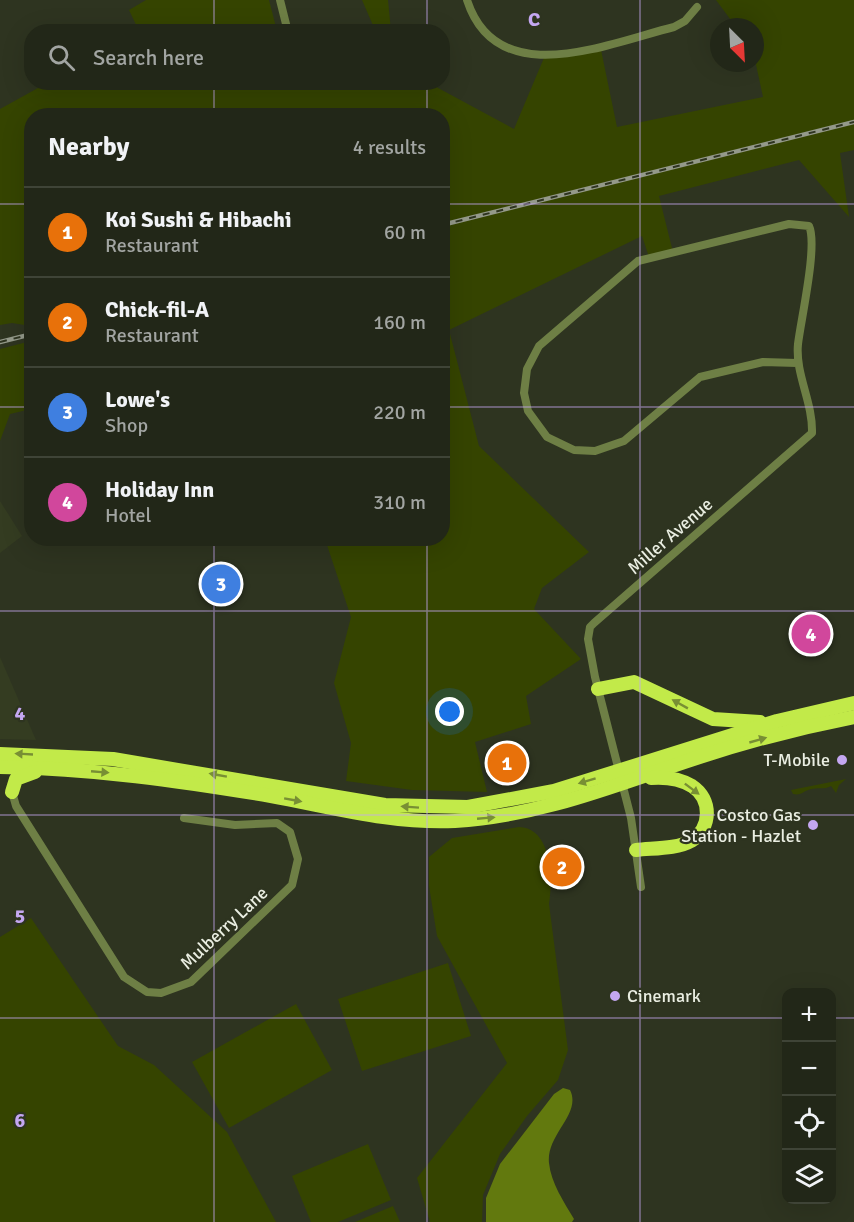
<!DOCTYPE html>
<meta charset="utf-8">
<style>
body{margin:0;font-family:Signika,sans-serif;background:#2a2f21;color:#f1f3f6}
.controls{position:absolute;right:18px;bottom:18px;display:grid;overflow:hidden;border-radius:12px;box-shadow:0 6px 24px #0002}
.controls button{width:54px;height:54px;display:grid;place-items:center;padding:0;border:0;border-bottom:2px solid #3f4437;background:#222718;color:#f1f3f6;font:30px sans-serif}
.compass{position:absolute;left:710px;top:18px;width:54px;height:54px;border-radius:50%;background:#222718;box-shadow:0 6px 24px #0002;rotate:156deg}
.you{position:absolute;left:450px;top:712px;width:21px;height:21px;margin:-15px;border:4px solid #fff;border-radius:50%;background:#1a73e8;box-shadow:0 0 0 9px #1a73e833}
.badge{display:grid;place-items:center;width:39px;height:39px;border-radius:50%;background:#8bbbb9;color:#fff;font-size:20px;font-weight:700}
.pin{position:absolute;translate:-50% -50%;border:3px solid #fff;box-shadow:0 2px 6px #0006}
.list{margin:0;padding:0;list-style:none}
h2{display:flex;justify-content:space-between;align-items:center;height:78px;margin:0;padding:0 24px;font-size:26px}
h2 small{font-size:20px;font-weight:400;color:#a2a5a2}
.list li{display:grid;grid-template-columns:39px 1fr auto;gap:18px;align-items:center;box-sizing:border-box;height:90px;padding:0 24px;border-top:2px solid #3f4437}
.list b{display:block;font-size:22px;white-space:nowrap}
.list p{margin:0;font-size:20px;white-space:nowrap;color:#a2a5a2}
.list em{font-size:20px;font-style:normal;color:#a2a5a2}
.icon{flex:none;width:33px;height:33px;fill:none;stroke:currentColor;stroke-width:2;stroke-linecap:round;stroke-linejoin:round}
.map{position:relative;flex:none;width:854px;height:1222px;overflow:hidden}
.search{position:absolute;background:#222718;box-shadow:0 6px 24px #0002;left:24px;top:24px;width:426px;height:66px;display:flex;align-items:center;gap:15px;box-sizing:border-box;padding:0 21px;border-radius:24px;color:#a2a5a2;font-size:22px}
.panel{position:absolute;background:#222718;box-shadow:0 6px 24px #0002;left:24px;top:108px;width:426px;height:438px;border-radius:24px}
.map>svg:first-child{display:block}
.built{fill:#343c21}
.green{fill:#354400}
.water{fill:#62790e}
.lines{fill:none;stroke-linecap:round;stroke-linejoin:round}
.street{stroke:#6e7f45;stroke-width:8}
.highway{stroke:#c2ea49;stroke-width:14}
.rail-casing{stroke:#94998a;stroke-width:4.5}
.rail{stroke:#2e3420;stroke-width:2;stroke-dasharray:7;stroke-linecap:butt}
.oneway{fill:#788f34}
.grid{fill:none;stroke:#c4a7f1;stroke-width:1.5;stroke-opacity:0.55}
.poi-dot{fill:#c4a7f1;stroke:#2e3420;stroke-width:2}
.labels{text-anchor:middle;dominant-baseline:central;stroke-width:4.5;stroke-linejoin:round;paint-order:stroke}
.street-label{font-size:18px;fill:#eaeee2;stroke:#2e3420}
.poi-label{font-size:18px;fill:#eaeee2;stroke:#2e3420;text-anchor:end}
.grid-label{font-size:20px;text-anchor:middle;font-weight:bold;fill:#c4a7f1;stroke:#2e3420;stroke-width:4.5;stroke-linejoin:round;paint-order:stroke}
</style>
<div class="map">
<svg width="854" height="1222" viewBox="0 0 854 1222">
<rect width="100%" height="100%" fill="#2e3420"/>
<g class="built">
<path d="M0,501L22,536L0,553Z"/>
<path d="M0,657L36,740L0,739Z"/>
</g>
<g class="green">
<path d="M146,0H269L277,31H139L129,10Z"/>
<path d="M362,0H388L391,31H373L375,30Z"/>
<path d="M716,0H854V150L840,153L849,217L799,160L659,196L673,252L649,257L642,236L449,330L479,446L589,552L542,588L534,609L581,659L526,696L531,724L475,742L487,792L412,790L346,781L351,743L334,683L351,617L325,539L442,538V116H32L31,326L12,323L0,325V109L47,83L427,82L514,129L546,53L600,45L617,127L763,97L755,60V27H736Z"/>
<path d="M31,341V409L10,414L0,441V349Z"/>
<path d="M846,779L839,785L836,793L831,786C824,790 818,787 812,789C804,790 802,796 793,794L791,790Z"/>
<path d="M519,827C552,828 553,879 549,904L568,1050L558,1080L527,1116L500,1154L483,1195L482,1222H430L417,1178L507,1063L437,936L429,886V857L452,838Z"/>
<path d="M31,918L118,1046L154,1065L227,1132L276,1222H0V937Z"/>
<path d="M448,963L471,1036L362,1071L338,999Z"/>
<path d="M296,1004L332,1070L229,1128L192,1062Z"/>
<path d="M368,1144L391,1200L338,1222H311L292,1176Z"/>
<path d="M393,1206L400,1222H355Z"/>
</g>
<path class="water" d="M563,1088L570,1090C582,1114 546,1134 549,1163C551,1183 564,1202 574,1219L572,1222H486V1198L500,1164L554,1094Z"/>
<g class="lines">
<g class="street">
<path d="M280,0L288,32"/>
<path d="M467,0C497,93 609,43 674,27L685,21L697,7"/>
<path d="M12,792L16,806L124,977L147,992L161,993L191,982L292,885L298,859L290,832L277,823L235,825L184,818"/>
<path d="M641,887L631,818L595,677L588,639L590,627L594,623L812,433C813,402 795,374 798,344C801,319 818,245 809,226L789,224L638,261L539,346L527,369L524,393L528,411L547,437L574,450L595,451L624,441L700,377L763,362L797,363"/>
</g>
<g class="highway">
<path d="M598,689L634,682L713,719L760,722"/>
<path d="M0,754L113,759L385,805L468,807L554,791L777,721L854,703"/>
<path d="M0,767C91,768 181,781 271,796C332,807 392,824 455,821C533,816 597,792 670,767C730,746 792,729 854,717"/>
<path d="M12,792L16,779L35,772"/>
<path d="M636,850C653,848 677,849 691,841C712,828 712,799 692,786C679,778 665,777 651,778"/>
</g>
<defs>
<g id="rail">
<path d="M442,225L854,122"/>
<path d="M0,342L32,334"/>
</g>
</defs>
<use href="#rail" class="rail-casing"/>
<use href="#rail" class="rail"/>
</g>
<defs><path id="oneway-solid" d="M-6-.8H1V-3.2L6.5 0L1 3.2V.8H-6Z" transform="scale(1.5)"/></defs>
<g class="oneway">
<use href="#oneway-solid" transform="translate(680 704) rotate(-151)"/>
<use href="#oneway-solid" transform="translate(758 740) rotate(-16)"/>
<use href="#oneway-solid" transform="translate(24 754) rotate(-177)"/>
<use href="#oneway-solid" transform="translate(100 772) rotate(5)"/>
<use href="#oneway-solid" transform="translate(218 775) rotate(-170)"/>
<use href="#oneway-solid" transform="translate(587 781) rotate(163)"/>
<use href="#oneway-solid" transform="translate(692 789) rotate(37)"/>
<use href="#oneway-solid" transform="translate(293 800) rotate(10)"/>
<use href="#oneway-solid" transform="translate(410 807) rotate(-176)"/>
<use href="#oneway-solid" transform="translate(486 818) rotate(-5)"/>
</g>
<path class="grid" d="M214,0V32M427,0V32M640,0V1222M214,82V116M427,82V116M0,204H32M442,204H854M0,407H32M442,407H854M214,538V1222M427,538V1222M0,611H854M0,815H854M0,1018H786M832,1018H854"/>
<g class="poi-dot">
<circle cx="842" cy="760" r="6"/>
<circle cx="813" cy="825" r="6"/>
<circle cx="615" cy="996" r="6"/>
</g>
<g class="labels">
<g class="street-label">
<text transform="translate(670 536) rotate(-41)">Miller Avenue</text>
<text transform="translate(224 928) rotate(-43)">Mulberry Lane</text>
</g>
<g class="poi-label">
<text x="830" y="760">T-Mobile</text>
<text x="801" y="815">Costco Gas<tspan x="801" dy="21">Station - Hazlet</tspan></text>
<text x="627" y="996" text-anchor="start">Cinemark</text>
</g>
</g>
<g class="grid-label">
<text x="534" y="26">C</text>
<text x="20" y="720">4</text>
<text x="20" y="923">5</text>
<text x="20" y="1127">6</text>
</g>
</svg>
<div class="controls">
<button>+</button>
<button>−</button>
<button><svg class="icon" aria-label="locate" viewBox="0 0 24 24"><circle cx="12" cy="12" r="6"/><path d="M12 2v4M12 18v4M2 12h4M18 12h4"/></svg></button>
<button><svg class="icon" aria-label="layers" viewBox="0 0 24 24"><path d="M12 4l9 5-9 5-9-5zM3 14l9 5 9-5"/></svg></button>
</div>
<svg class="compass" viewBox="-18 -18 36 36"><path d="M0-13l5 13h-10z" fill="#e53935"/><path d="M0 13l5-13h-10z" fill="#a2a5a2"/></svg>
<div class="you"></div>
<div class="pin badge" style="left:507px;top:763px;background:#e8710a">1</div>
<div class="pin badge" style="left:562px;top:867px;background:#e8710a">2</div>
<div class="pin badge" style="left:221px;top:584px;background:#3f7fe0">3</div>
<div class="pin badge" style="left:811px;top:634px;background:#d1479c">4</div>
<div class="search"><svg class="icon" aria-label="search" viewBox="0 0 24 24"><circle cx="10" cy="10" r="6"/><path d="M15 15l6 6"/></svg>Search here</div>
<section class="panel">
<h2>Nearby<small>4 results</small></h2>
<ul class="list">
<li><span class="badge" style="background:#e8710a">1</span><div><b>Koi Sushi &amp; Hibachi</b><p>Restaurant</p></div><em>60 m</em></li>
<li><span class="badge" style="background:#e8710a">2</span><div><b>Chick-fil-A</b><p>Restaurant</p></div><em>160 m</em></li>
<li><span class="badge" style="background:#3f7fe0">3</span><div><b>Lowe's</b><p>Shop</p></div><em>220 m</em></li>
<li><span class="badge" style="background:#d1479c">4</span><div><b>Holiday Inn</b><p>Hotel</p></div><em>310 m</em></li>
</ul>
</section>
</div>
